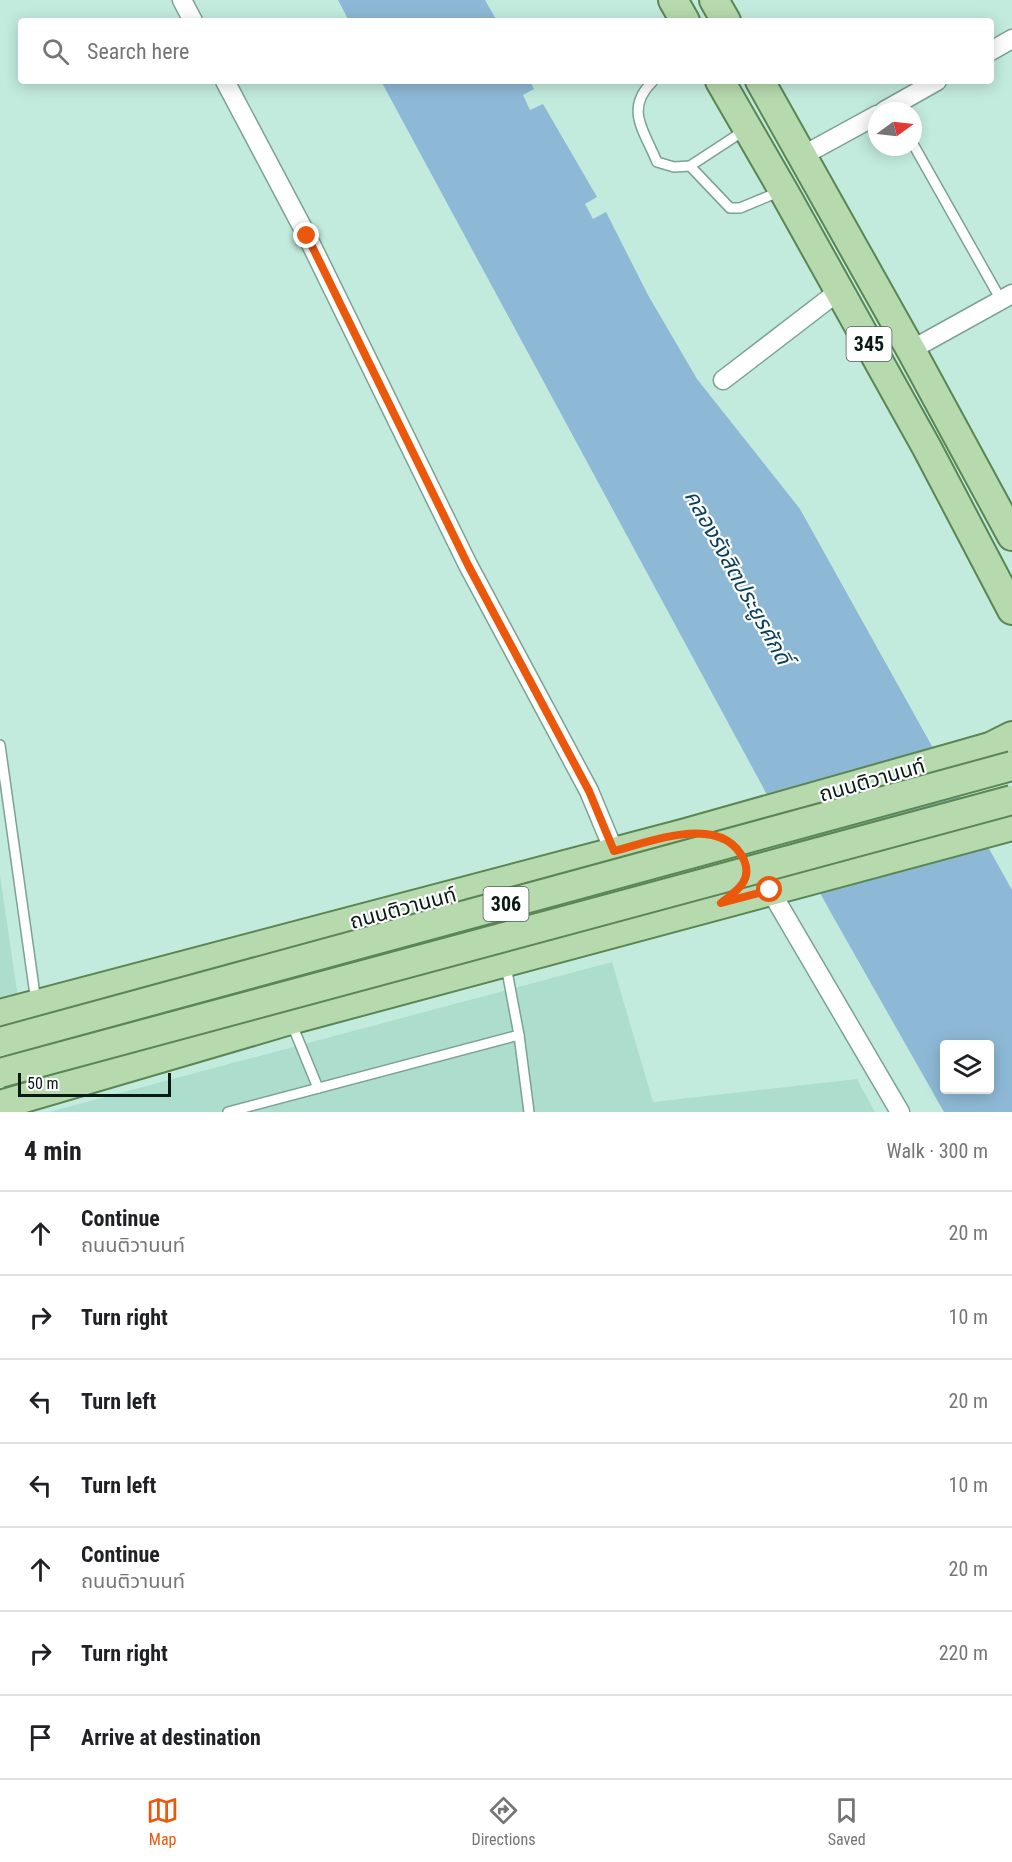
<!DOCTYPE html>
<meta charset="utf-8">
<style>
body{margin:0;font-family:"Roboto Condensed","Noto Sans Thai",sans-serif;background:#f2f2f2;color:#202124}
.controls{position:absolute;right:18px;bottom:18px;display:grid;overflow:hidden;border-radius:6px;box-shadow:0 3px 15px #0003}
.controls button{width:54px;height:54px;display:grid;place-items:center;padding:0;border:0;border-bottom:2px solid #e0e0e0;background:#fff;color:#202124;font:30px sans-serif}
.compass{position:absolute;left:868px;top:102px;width:54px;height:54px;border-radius:50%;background:#fff;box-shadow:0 3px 15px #0003;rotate:75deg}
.scale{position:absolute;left:18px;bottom:15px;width:153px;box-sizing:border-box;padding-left:6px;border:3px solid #091914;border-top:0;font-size:16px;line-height:21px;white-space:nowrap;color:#091914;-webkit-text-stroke:4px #fff;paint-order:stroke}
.stop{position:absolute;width:18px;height:18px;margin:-14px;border:4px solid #ea580c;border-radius:50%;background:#fff}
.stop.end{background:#ea580c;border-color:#fff;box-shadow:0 2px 6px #0008}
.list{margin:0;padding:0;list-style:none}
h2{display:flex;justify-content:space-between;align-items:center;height:78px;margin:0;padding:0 24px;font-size:26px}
h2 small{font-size:20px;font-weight:400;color:#757577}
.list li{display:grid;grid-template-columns:39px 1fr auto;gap:18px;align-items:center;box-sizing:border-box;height:84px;padding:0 24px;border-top:2px solid #e0e0e0}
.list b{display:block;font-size:22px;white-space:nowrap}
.list p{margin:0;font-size:20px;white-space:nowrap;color:#757577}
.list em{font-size:20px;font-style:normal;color:#757577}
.icon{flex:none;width:33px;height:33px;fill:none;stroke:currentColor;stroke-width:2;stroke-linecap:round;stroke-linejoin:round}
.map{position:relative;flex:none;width:1012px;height:1112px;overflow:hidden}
.search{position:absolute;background:#fff;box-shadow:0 3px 15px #0003;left:18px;right:18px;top:18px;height:66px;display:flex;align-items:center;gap:15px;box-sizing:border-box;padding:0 21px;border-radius:6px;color:#757577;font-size:22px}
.sheet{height:666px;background:#fff}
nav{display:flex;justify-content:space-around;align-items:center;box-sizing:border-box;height:84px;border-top:2px solid #e0e0e0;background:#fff;font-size:16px;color:#757577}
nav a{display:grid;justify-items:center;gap:3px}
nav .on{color:#ea580c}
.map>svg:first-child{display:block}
.built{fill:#addecd}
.water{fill:#8eb9d6;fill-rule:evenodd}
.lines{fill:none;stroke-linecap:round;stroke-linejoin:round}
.service-casing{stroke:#7ba295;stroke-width:12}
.minor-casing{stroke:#7ba295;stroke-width:21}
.primary-casing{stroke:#5a8654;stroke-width:32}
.service{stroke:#fff;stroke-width:9}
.minor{stroke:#fff;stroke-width:18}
.primary{stroke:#b6d9ad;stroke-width:28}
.primary-bridge-casing{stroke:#5a8654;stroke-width:32;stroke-linecap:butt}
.primary-bridge{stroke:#b6d9ad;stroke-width:28}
.route{stroke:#ea580c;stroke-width:8}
.labels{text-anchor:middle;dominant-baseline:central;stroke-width:4.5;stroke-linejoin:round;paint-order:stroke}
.shield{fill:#fff;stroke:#535e5a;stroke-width:1.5}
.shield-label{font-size:20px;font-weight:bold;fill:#091914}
.street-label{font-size:21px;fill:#091914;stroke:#fff}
.water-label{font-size:22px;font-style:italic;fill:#063e5b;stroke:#fff}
</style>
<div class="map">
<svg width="1012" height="1112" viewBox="0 0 1012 1112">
<rect width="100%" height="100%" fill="#c2ebdd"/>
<g class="built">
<path d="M0,875L18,998L0,1003Z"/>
<path d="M612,962L653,1102L857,1079L875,1112H49Z"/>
</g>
<g class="water">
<path d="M338,0H485L497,21H349Z"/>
<path d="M381,81H530L534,89L523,95L530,110L543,104L597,197L585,204L593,219L606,212L648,295L697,379L800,509L1012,890V1112H944L831,913ZM944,1044H990V1090H944Z"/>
</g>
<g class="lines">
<defs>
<g id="service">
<path d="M653,81C624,109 644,130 657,162L674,167L690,166L745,130"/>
<path d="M913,144L1001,300"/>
<path d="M690,166L730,208H740L781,191"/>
<path d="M0,745L36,1002"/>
<path d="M506,966L519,1035L529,1112"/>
<path d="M291,1022L318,1088"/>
<path d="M228,1112L519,1035"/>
</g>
<g id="minor">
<path d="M182,0L193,21"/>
<path d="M991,51L1012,39"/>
<path d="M225,81L307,236L468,565L589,791L614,851"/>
<path d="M884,111L937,81"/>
<path d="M802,156L877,115"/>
<path d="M911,350L1012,294"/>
<path d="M723,380L839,291"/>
<path d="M770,890L900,1112"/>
</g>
<g id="primary">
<path d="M673,0L685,21"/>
<path d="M714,0L726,21"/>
<path d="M720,81L783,190L927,448L1012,610"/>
<path d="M760,81L911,350L1012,536"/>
<path d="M0,1014L686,833L962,755L990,747L1012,736"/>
<path d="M0,1105L290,1020L1012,826"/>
</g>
</defs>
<use href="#service" class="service-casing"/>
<use href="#minor" class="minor-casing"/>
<use href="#primary" class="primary-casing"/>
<use href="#service" class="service"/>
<use href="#minor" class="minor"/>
<use href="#primary" class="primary"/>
<defs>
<g id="primary-bridge">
<path d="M0,1042L1012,766"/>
<path d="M0,1073L1012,800"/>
</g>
</defs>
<use href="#primary-bridge" class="primary-bridge-casing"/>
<use href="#primary-bridge" class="primary-bridge"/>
</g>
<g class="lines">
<path class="route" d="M307,236L468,565L589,791L614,851C651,842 722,812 744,860C753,881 736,891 721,903L770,890"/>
</g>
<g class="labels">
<g class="shield">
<rect x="846.5" y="327" width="45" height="34" rx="4.5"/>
<rect x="483.5" y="887" width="45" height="34" rx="4.5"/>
</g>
<g class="shield-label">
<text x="869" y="344">345</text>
<text x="506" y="904">306</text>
</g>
<g class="street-label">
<text transform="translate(872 780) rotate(-16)">ถนนติวานนท์</text>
<text transform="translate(403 908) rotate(-15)">ถนนติวานนท์</text>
</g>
<g class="water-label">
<text transform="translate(738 577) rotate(61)">คลองรังสิตประยูรศักดิ์</text>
</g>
</g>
</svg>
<div class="controls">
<button><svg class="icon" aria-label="layers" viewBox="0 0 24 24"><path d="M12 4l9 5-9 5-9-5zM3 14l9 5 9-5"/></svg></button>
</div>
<svg class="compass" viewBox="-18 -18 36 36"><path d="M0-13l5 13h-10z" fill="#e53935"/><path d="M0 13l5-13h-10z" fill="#757577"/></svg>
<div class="scale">50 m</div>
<div class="stop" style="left:770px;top:890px"></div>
<div class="stop end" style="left:307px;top:236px"></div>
<div class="search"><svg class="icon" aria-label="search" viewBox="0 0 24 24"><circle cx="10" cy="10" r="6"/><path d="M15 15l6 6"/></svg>Search here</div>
</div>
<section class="sheet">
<h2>4 min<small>Walk · 300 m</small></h2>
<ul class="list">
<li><svg class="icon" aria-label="ahead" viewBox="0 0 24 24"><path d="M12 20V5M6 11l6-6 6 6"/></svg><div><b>Continue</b><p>ถนนติวานนท์</p></div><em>20 m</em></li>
<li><svg class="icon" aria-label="right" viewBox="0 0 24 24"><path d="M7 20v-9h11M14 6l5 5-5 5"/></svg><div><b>Turn right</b></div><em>10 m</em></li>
<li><svg class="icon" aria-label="left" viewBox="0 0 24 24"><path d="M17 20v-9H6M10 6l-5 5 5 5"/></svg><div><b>Turn left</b></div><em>20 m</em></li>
<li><svg class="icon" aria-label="left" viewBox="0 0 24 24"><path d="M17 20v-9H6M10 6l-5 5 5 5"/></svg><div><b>Turn left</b></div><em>10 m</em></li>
<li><svg class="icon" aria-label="ahead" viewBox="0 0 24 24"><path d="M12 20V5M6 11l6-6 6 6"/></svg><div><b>Continue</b><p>ถนนติวานนท์</p></div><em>20 m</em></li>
<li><svg class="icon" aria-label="right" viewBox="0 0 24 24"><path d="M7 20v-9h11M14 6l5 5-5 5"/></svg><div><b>Turn right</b></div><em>220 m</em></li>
<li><svg class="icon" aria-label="arrive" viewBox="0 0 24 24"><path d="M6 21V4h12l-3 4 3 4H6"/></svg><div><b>Arrive at destination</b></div></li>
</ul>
</section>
<nav>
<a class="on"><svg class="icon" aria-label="map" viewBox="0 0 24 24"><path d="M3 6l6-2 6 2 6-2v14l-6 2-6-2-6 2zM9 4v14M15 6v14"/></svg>Map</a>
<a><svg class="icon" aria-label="directions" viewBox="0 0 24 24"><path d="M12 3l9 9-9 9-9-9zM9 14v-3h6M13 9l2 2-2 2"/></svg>Directions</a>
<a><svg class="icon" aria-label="saved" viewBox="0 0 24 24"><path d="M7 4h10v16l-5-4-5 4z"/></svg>Saved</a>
</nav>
